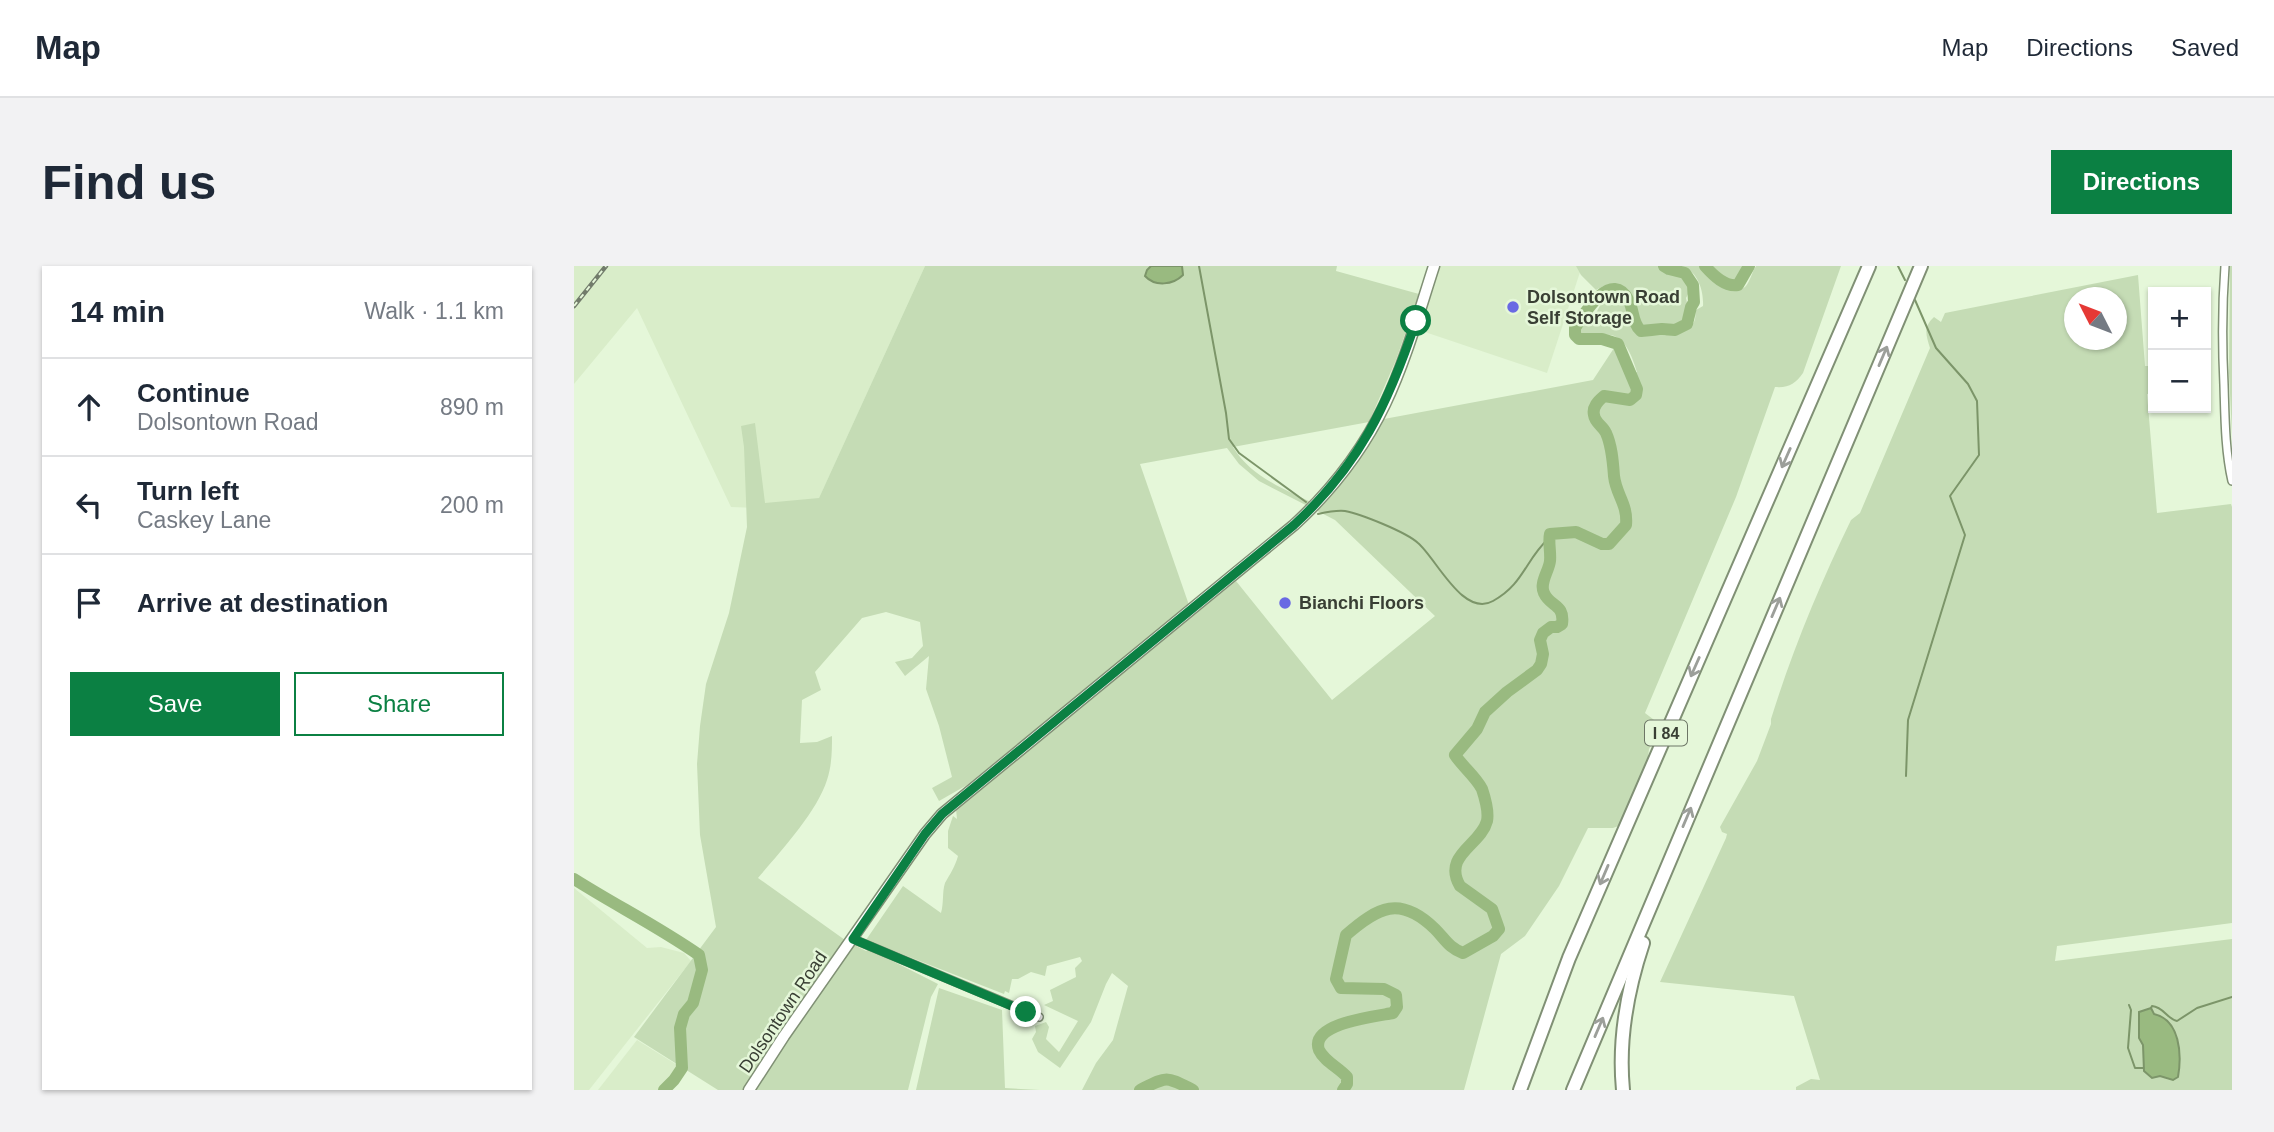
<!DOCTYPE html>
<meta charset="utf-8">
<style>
body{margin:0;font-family:Helvetica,sans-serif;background:#f2f2f3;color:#1f2937}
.controls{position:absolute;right:21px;top:21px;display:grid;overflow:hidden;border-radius:0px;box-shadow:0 2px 5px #0004}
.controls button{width:63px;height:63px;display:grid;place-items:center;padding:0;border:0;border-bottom:2px solid #e0e1e3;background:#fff;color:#1f2937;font:35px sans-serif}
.compass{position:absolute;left:1490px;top:21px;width:63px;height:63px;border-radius:50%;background:#fff;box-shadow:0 2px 5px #0004;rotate:312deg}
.stop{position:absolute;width:21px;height:21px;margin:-16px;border:5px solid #0b8043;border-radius:50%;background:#fff}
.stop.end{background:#0b8043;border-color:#fff;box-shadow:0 2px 7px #0008}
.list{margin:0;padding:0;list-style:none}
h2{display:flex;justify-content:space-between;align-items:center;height:91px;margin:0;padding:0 28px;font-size:30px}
h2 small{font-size:23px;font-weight:400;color:#747a83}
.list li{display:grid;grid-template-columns:46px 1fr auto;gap:21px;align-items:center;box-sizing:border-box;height:98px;padding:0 28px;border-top:2px solid #e0e1e3}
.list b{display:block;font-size:26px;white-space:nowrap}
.list p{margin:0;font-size:23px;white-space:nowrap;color:#747a83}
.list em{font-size:23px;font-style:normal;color:#747a83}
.actions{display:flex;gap:14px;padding:21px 28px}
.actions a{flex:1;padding:16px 0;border:2px solid #0b8043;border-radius:0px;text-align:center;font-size:24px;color:#0b8043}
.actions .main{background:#0b8043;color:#fff}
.icon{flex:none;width:38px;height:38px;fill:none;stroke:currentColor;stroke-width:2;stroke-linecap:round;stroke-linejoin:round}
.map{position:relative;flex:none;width:1658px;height:824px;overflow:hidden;border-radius:0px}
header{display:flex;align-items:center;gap:42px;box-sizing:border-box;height:98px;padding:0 35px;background:#fff;border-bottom:2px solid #e0e1e3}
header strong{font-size:33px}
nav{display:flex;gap:38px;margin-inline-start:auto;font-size:24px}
.intro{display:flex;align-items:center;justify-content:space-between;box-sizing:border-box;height:168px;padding:0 42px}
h1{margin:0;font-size:49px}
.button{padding:18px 32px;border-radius:0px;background:#0b8043;color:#fff;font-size:24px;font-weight:700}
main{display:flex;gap:42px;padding:0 42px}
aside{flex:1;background:#fff;border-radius:0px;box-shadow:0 2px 5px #0004}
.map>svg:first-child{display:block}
.built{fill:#d9edc9}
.green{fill:#c5dcb5;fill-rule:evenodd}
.water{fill:#99ba80;stroke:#7c9569;stroke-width:2}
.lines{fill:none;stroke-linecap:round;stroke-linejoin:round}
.stream{stroke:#7c9569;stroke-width:2}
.river{stroke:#99ba80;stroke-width:12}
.street-casing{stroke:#809075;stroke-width:10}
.secondary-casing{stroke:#809075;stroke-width:13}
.highway-casing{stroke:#809075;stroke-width:16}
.street{stroke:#fff;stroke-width:7}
.secondary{stroke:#fff;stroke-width:10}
.highway{stroke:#fff;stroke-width:12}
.rail-casing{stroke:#727c6b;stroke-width:4.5}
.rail{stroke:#e5f7d9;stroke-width:2;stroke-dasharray:5;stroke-linecap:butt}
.oneway{stroke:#9c9f9a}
.route{stroke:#0b8043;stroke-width:9}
.poi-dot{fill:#6969e3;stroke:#e5f7d9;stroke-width:2.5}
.labels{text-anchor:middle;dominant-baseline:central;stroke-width:5;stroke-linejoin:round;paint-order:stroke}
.shield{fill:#e5f7d9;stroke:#6d7666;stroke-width:2}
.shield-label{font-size:16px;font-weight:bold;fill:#393f34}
.poi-label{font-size:18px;font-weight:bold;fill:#393f34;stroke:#e5f7d9;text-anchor:start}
.street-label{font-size:18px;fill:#393f34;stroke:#e5f7d9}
</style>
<header>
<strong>Map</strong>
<nav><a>Map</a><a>Directions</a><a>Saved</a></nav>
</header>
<div class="intro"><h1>Find us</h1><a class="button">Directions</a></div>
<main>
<aside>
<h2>14 min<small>Walk · 1.1 km</small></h2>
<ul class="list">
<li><svg class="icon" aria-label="ahead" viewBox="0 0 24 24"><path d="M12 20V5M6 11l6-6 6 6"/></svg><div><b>Continue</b><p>Dolsontown Road</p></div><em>890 m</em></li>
<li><svg class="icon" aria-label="left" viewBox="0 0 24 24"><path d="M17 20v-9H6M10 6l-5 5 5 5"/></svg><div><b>Turn left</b><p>Caskey Lane</p></div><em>200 m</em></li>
<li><svg class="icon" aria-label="arrive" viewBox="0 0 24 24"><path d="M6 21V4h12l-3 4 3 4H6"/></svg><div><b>Arrive at destination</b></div></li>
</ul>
<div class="actions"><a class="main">Save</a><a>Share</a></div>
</aside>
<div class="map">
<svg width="1658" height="824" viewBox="0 0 1658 824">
<rect width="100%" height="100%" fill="#e5f7d9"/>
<g class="built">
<path d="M0,0H351L241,241L184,242L157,241L63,42L0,118Z"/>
<path d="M866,0H1008L973,107L845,64Z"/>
<path d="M0,622L73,682L87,681L110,687L117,695L15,824H0Z"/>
<path d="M63,774L108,802L100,814L90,824H24Z"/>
</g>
<g class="green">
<path d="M351,0H763L762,5L845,28L822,94L795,156L659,181C677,212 717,226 747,241L786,192L810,153L1019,114L1042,79L1054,108L1063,106C1059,93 1052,72 1037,69C1027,67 1017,71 1007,67V61L1012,53L1020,51L1032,28C1055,20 1053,50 1060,65C1072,73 1112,71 1120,56C1122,52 1121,48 1122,44L1129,40C1130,24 1123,3 1106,0H1128C1135,12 1157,33 1171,21C1176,16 1178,6 1182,0H1267L1229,107C1221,118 1215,122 1201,121L1162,231L1071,447L1088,460L1075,483L1068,539L1050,558L1039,562H1014L985,620L951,670L927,688L890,824H508L522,797L539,774L554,720L538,707L532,718L517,756L486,802L464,786L458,773L462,766L461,760L472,756L475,761L472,773L485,786L504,755L470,739L479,735L476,724L502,711L501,702L508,695L506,691L473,700L471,710L457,706L444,713H438L435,727L431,725L430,728L292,674L329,620L367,647C370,637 368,626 371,617C376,608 381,601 384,590L374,582V565L379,550L383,553L382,543L662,315L758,434L861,350L761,254L685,215L665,198L653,182L566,198L615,339L393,519L365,535L358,522L378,511L365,460L352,423L355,390L331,410L321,396L338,392L349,380L346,356L312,346L288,352L241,406L247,424L228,434L226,477L243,476L258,470C258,484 258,499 253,514C243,546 206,586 184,612L271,674L292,685L295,683L364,718L357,731L334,824H144L60,771L142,661L126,569L123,498L126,460L132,418L155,347L173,261L170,181L167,160L181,157L191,237L245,232Z"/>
<path d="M1002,0H1085L1092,7L1108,9L1117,22L1112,32C1114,40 1114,49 1110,57C1095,62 1089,55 1072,63L1067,60C1059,35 1055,5 1022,24L1007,9Z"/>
<path d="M1139,0H1172L1166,13L1162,16L1153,14Z"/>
<path d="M1656,0H1658V168L1655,107Z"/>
<path d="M1564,9L1571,100H1579V129L1573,128L1583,247L1657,238L1658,241V657L1483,680L1481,695L1658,673V824H1222V821L1237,813L1246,814L1220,730L1086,716L1152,572L1153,568L1148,566L1146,561L1183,495L1197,458V453C1218,385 1246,318 1277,254L1286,247L1356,82C1352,69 1349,61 1360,51L1367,56L1371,47ZM1500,32H1542V74H1500Z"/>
<path d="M365,722L428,744L431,822L466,824H342Z"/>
</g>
<g class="water">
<path d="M577,0H608L609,9C599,19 581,21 571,10L573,4Z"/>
<path d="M1577,742L1580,748C1606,754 1608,788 1604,811L1599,814L1586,810L1578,812L1570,805L1569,779L1565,772V746Z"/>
</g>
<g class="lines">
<g class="stream">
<path d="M625,0L652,147L655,173L665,187L732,236"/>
<path d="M1324,0L1331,14"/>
<path d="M744,248C753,246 762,244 771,245C787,248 832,266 844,277C862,292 889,352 919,335C950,318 951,294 975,272"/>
<path d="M1332,510L1334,454L1391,269L1376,230L1405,189L1403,135L1394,118L1362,82L1341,34"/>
<path d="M1555,739L1557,744L1554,782L1561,802H1569"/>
<path d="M1577,742L1578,740C1590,741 1593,753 1603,755L1623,742L1658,731"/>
</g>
<g class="river">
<path d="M1131,0C1140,10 1151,21 1164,19L1175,0"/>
<path d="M0,613C41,639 85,661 125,689L128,704L119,737L110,748L106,762L108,802L100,814L90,824"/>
<path d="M566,824C594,810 591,810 619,824"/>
<path d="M769,824L773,818V811C765,802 750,795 745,784C735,757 804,750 819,747L823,741L822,729L810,723L767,722L762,713L772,669C804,641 826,629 861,663C871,673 875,682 889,687L919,670L925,663L918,643L886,620C868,589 907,579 913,555C915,545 911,532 908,523C902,511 888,500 881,489L903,463L911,446L933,426L963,404L967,398L969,388L966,374L969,367L977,361H983L988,358C991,338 976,341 970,327C965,317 975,305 976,295C977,286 974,276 976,268L1002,266L1028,278H1035L1052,259C1054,238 1042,229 1040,210C1039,197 1038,180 1032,167C1029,160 1021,157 1020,149C1018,141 1024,135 1030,130L1056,134L1062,129L1063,123L1044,78L1028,73H1005L1001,69V62C1011,46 1038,2 1055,35C1060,45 1058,57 1067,65L1088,63L1101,64L1113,58L1117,41L1120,36L1119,19L1111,7L1095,3L1090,0"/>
</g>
<defs>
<g id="street">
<path d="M1651,0C1648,40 1648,79 1650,119C1651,151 1651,184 1658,215"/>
<path d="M279,673L465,751"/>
</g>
<path id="secondary" d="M175,824L210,770L351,568L368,548L720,259C757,225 789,184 811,138C832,94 845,46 860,0"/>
<g id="highway">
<path d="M946,824L995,692L1295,0"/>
<path d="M999,824L1347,0"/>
<path d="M1049,824C1044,773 1053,725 1069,677"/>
</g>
</defs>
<use href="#street" class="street-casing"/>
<use href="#secondary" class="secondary-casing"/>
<use href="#highway" class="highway-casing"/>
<use href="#street" class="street"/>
<use href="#secondary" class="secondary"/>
<use href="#highway" class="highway"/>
<defs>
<path id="rail" d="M0,40L32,0"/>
</defs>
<use href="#rail" class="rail-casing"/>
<use href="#rail" class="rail"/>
</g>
<defs><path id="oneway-shaft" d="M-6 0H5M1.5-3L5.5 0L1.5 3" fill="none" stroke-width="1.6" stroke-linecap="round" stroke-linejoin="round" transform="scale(1.75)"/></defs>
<g class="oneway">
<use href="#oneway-shaft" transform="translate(1309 90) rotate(-67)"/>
<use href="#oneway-shaft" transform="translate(1212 192) rotate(114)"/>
<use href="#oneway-shaft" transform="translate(1202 341) rotate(-67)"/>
<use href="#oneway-shaft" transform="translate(1121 401) rotate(114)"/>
<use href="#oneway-shaft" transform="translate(1113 551) rotate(-67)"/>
<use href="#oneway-shaft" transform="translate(1030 609) rotate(113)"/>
<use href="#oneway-shaft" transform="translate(1025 761) rotate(-67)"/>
</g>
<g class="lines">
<path class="route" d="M452,746L279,673L351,568L368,548L720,259C786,198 814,138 842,55"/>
</g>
<g class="poi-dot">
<circle cx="939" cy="41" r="7"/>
<circle cx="711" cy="337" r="7"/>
</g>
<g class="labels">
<rect class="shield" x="1071" y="454.5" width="42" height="25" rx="5"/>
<g class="shield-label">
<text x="1092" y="467">I 84</text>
</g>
<g class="poi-label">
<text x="953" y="31">Dolsontown Road<tspan x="953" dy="21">Self Storage</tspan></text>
<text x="725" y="337">Bianchi Floors</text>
</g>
<g class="street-label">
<text transform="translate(209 746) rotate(-56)">Dolsontown Road</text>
</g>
</g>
</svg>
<div class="controls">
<button>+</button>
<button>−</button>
</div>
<svg class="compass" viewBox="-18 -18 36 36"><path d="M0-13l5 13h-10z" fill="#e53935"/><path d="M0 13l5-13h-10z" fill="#747a83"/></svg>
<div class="stop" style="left:842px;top:55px"></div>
<div class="stop end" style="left:452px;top:746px"></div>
</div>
</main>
